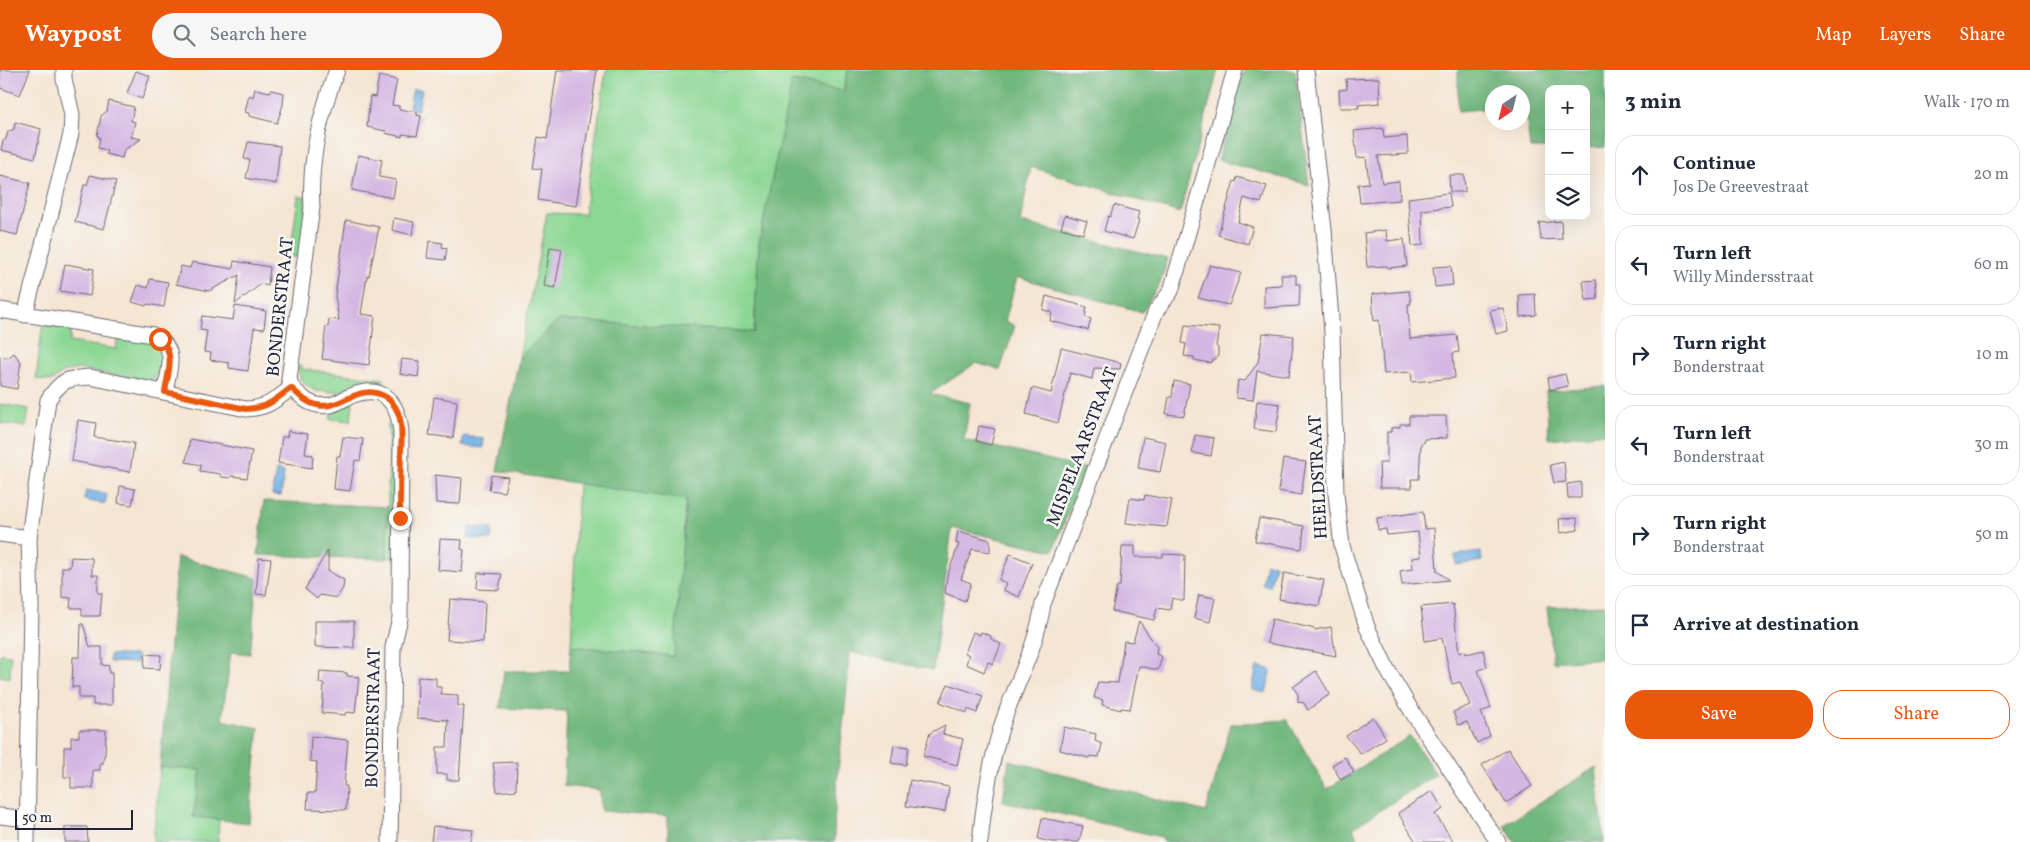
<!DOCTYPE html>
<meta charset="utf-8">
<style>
body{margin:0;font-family:Vollkorn,serif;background:#f6f6f7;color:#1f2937}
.controls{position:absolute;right:15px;top:15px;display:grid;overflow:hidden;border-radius:10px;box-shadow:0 5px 20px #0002}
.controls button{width:45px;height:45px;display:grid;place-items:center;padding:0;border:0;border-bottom:1px solid #e0e1e3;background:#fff;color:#1f2937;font:25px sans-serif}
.compass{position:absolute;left:1485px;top:15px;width:45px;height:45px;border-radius:50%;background:#fff;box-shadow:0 5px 20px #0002;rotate:215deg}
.scale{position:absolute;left:15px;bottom:12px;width:118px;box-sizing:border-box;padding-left:5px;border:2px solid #22223b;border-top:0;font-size:14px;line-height:18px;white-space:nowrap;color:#22223b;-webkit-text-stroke:4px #f6f6f2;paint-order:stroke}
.stop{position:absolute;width:15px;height:15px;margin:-11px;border:4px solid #ea580c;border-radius:50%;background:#fff}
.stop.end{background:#ea580c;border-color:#fff;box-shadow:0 1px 5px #0008}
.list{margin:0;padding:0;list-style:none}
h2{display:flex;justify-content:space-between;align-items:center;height:65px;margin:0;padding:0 20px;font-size:21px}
h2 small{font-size:16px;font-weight:400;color:#747a83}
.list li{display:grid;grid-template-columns:32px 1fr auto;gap:15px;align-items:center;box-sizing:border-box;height:80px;margin:0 10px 10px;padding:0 10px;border:1px solid #e0e1e3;border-radius:20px}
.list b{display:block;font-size:19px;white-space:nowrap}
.list p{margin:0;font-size:16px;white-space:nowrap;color:#747a83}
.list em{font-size:16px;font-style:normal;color:#747a83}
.actions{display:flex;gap:10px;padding:15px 20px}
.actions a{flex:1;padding:11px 0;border:1px solid #ea580c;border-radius:20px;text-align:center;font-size:18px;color:#ea580c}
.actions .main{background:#ea580c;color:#fff}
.icon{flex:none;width:28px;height:28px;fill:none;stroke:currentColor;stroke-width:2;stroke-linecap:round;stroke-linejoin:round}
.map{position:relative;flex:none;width:1605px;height:772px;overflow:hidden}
header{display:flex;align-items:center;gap:30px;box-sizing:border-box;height:70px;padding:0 25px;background:#ea580c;color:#fff}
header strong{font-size:24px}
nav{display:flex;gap:28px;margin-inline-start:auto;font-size:18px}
.search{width:350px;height:45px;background:#f6f6f7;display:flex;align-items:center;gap:12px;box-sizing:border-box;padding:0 18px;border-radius:28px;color:#747a83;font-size:19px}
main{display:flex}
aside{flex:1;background:#fff}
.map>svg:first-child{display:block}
.green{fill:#8cd794;stroke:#577c68}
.forest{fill:#71b87e;stroke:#4a6d5c}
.water{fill:#72b0e5;stroke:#4a6990}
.building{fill:#d5b7e3}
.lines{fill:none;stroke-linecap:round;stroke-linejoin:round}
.minor-casing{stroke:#6c6670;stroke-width:17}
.minor{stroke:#fff;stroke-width:15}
.route{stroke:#ea580c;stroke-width:6}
.labels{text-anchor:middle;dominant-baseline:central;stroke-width:5;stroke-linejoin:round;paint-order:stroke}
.street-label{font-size:18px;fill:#22223b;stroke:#f6f6f2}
</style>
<header>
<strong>Waypost</strong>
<div class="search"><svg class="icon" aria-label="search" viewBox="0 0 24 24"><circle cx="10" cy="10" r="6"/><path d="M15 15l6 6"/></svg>Search here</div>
<nav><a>Map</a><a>Layers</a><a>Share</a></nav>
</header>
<main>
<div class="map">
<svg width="1605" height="772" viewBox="0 0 1605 772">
<rect width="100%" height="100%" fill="#f6f6f2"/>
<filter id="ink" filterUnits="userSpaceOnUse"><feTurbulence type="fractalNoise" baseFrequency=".02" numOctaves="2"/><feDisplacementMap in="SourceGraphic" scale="10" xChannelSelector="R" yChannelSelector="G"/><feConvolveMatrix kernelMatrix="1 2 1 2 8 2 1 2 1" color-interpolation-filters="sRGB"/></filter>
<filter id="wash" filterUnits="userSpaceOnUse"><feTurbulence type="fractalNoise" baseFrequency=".0096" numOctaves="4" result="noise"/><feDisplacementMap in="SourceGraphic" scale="20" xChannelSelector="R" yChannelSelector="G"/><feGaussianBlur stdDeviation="1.12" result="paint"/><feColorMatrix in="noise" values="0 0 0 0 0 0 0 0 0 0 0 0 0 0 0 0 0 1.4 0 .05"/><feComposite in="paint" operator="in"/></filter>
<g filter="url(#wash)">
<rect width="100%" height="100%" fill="#f5e5d2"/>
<g class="green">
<path d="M606,0H848L843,21L793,11L759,173L754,262L559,250L519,288L547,143L584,144Z"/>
<path d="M298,126L305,127L306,145L300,187H290Z"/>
<path d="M47,255L71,258L70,272L116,279L118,265L154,272L163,278L165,291L161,303L149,311L78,299L64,302L52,311L36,309L42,258Z"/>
<path d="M297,295L302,296V299L384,309L382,319L368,315L335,322L317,321L308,317L301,310Z"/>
<path d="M353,332L351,351L330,349L332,341Z"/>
<path d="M0,334L29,339L26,357L0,353Z"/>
<path d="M388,355L395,356L394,487L387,488L389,371Z"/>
<path d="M578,413L686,430L674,586L571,576Z"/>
<path d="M0,584L11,585L10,608L0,606Z"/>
<path d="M160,697L201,700L193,747L219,749L218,772H153Z"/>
</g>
<g class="forest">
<path d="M849,0H1218L1180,143L1031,97L1020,152L1168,189L1159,215L1142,242L1017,207L1005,251L1015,256L1000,300L976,293L930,324L970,333L964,370L1086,398L1053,481L952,458L933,600L849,582C847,645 834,708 834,772H668V746L601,741L600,720L564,716L567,641L500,638L504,601H569L571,576L674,586L686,430L497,401L519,288L559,250L754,262L759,173L792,11L843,21Z"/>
<path d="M1244,0H1295L1309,115L1218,90Z"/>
<path d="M1458,0H1605V77L1586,78V19H1549V78H1530L1525,36H1523L1522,22H1492V38L1458,41Z"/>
<path d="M1605,316V363L1549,369L1546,321Z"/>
<path d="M264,431L388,437L387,489L258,485Z"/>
<path d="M177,487L257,508L250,584L231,582L222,650L259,658L249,753L193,747L201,700L160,697Z"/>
<path d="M1605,535V588L1553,592L1547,537Z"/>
<path d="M1287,650L1327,719L1410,666L1436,704L1353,758L1359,772H1164L1162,767L1003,731L1009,690L1206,742L1231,654Z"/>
<path d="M1596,697L1604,772H1515L1504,755Z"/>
</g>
<g class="water">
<path d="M413,19L422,20L418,40L409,38Z"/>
<path d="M464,366L484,369L483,378L462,376Z"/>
<path d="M276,400L284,402L281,426L272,425Z"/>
<path d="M86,420L107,424L105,434L84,430Z"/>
<path d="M469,457L492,459L491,470L468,468Z"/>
<path d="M1481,482L1482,491L1456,495L1455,485Z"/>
<path d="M1266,493L1275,494L1270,516L1262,514Z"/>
<path d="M110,585H137V593L109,592Z"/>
<path d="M1257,596L1271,600L1266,623L1252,620Z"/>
</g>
<g id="blocks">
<g class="building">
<path d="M0,0H30L20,25L0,18Z"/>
<path d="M557,0H597L576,136L538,130L542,99L533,98L538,67L547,69Z"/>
<path d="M136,1L150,6L142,29L127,23Z"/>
<path d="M379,6L397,10L392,35L399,36V39L417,42V45L421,46L417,66L402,64V67L385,63L386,61L367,57L370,26L375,27Z"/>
<path d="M1379,8L1380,33L1358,35L1359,38H1340L1339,20L1347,19L1346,9Z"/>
<path d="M255,19L270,22L271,20L284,23L283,35L277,53L249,46V43L245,42L249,25L253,27Z"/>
<path d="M109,31L134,37L131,51L135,52L131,67L141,69L124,80L122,88L106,84L107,80L98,78L100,67L97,66L101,46L107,41Z"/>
<path d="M15,52L41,59L35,88L1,80L3,71L6,69L8,62L14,59Z"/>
<path d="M1383,58L1384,68L1407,66L1408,84L1378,86L1382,113L1399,111L1400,130L1360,133L1358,114L1369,113L1366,87L1357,88L1354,61Z"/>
<path d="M248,72L280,76L276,114L246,108L250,90L244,89Z"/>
<path d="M358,85L382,90L379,107L396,110L393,128L352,120Z"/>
<path d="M90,105L116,111L104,159L75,152L84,115H87Z"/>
<path d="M1449,105H1464L1465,122H1450Z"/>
<path d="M0,106L30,113L17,165L0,161Z"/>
<path d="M1237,107L1267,116L1261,133L1244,128L1238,152L1253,157L1248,174L1218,165L1234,111L1236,112Z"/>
<path d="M1449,123L1451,137L1422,140L1423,175L1412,176L1408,128Z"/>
<path d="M1114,135L1139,142L1137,149L1139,150L1133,169L1104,161L1108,146L1110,147Z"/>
<path d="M1065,145L1087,151L1083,164L1061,158Z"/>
<path d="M394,148L414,152L412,165L392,160Z"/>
<path d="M346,150L379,157L369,206H367L361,244L375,246L369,295L322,289L326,256L328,257L329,249L339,250L335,226Z"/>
<path d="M1561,151L1562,169L1541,170L1539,153Z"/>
<path d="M1386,160L1387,171L1404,169L1407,196L1388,198L1387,196L1367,197L1364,163Z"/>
<path d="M429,171L443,173L442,177L447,178L445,190L427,188Z"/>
<path d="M550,177L562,179L555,218L544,216Z"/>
<path d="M234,191L270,197L268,216L261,214L235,234L239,205L209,221L176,214L181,196L190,198L192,192L233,199Z"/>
<path d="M65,194L94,199L90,226L60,221Z"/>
<path d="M1210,195L1241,203L1229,235L1198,228Z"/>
<path d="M1451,196L1453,215L1435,217L1433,197Z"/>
<path d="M1281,205H1296V214H1300L1299,236L1264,238V216L1282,215Z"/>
<path d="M150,209L168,212L164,237L147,234L146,236L132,232L138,215L148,218Z"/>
<path d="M1596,210L1598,229L1586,230L1583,211Z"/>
<path d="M1409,221L1411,234H1408L1410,269L1457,265L1459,282L1453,283L1455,308L1412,312L1411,302L1384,304L1379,250L1374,251L1372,224Z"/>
<path d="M1535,224L1536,245L1520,247L1519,225Z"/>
<path d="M1046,226L1087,237L1085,247L1091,249L1088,260L1050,251L1052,242L1043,240Z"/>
<path d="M235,236L266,241L264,259L254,258L248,301L229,298V293L210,290L211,283L204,282L207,261L200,260L202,246L233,250Z"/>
<path d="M1503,238L1508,261L1496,264L1490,240Z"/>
<path d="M1185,255L1219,258L1216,276L1218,278V286L1210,293L1194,290V287L1184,286L1186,274L1182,273Z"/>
<path d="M1263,263L1294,266L1289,306L1257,301L1253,330L1236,328L1238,310L1245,311L1258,292Z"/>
<path d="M1061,278L1121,293L1120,299L1094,298L1092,309L1070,303L1058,353L1026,344L1032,318L1051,323Z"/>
<path d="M14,283L21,292L17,319L0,316V286L8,288Z"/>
<path d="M402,289L420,291L418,307L400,304Z"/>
<path d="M1565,304L1568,316L1550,320L1548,308Z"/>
<path d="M1174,311L1190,314L1184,346L1166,344L1169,327H1172Z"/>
<path d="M434,327L457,331L453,368L429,365Z"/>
<path d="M1257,331L1280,334L1276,362L1254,359Z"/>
<path d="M1409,346H1446L1447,368L1424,369V373H1421L1419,409H1411L1412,418H1380L1379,393H1387V362H1391V358L1400,357V354H1409Z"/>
<path d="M78,350L96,353L94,367L134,373L130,402L72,391Z"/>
<path d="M979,356L995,359L991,375L976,371Z"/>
<path d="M288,361L308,364L305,384L313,385L312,398L278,393L282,367H287Z"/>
<path d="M1195,365L1214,368L1211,386L1192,383Z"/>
<path d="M343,367L363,369L360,391L355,390L350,421L334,419L337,386H340Z"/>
<path d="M1143,367L1166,372L1160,402L1138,398Z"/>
<path d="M190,369L252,381L247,408L232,406L229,408L222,407L220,404L200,401L201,395L186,392Z"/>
<path d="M1283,389L1306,392L1301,425L1278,421Z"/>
<path d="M1564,392L1566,412L1554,413L1550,395Z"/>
<path d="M435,405L462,408L460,434L436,433Z"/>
<path d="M491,405L508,407L504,422L489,420Z"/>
<path d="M1581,412V428H1568L1567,414Z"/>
<path d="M120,416L135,419L132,435L118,433Z"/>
<path d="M1145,425L1172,430L1167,456L1165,457L1126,453L1130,428L1144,430Z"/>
<path d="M1423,442L1425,459L1434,458L1437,501L1449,510L1402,515L1400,501L1413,499L1412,488L1421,487L1418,462L1387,465L1386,459L1378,460L1377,448Z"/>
<path d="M1259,448L1304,456L1302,478L1300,479L1255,471Z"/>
<path d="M1577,448L1578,460L1560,463L1559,449Z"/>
<path d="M958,461L990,470V482L972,479L961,509L971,513L965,531L945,523L947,506L959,474L956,473Z"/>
<path d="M440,469L462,470L461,479L464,480L462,502L438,500Z"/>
<path d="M1122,476H1135V487H1163V484L1185,485L1184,531L1172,528L1170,540L1157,538L1154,550L1112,541L1117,516H1120Z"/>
<path d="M328,480V501L344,510L343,518L337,528L320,525L317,529L305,519Z"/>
<path d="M1010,484L1032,493L1019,527L1003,520L1006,513L999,510Z"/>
<path d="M71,487L92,488V505H98V523H102L100,546H82V538H70L71,528L62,527V497H70Z"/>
<path d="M259,488L271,489L266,525L256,524Z"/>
<path d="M478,503L502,504L499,520L477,519Z"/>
<path d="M1284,503L1324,510L1319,536L1279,529Z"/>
<path d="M1199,525L1215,528L1210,552L1194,548Z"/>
<path d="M450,529L485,532L483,572L447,570Z"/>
<path d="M1453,534L1459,583L1465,581L1466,584L1483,580L1487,597L1478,600L1491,638L1481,642L1490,666L1477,673L1467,652L1458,655L1453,642L1470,635L1460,612L1452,614L1442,568L1425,571L1421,537Z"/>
<path d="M1272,549L1315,559L1314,560L1331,557L1336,586L1267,573Z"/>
<path d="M315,551H354V578L315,577Z"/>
<path d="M1139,551L1157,577L1156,584L1162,587L1158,600L1139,596L1130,639L1121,638V640L1102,635L1103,630L1094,628L1098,612L1118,613L1124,571L1133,572Z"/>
<path d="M81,554H83L90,577H102V595L109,596V603H112V635H93V628H79V617H72L73,587H80Z"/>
<path d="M973,562L980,565L981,562L991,566V569L1001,574L993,594L988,592L984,602L966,594L969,585L965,583Z"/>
<path d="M145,584L161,585L160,599L144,598Z"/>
<path d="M320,601L347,603V606L359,607L355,643L346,642L345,645L322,643L324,614L319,613Z"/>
<path d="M1316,601L1330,624L1308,640L1304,633L1298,632V624L1293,617Z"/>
<path d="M418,607L436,608V617H441V624L458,625V636H464L459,710H447V704H437V677H447L448,650L417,648Z"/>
<path d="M948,614L983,626L977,643L968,639L967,643L940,632Z"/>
<path d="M1373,647L1386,668L1361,684L1346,666Z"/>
<path d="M945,655L943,664L963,669L957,695L923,686L930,663Z"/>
<path d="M1064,657L1096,664L1095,671L1102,674L1099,687L1090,686L1089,688L1060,680Z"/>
<path d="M79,660H106L105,685H104L103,693H100V700H93V718H71V707H64V677H71V667H79Z"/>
<path d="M311,666L348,670L344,716H347L346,740L307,739L308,723H315L317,692L310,691Z"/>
<path d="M894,675L909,677L906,695L891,693Z"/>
<path d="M1508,679L1532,716L1506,733L1482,695Z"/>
<path d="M1345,687L1354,702L1341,710L1332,695Z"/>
<path d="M517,692L516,720L497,722L493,693Z"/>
<path d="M910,710L949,717L945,742L906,736Z"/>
<path d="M1432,721L1443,739L1435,744L1454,772H1416L1398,743Z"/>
<path d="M1042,748L1083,756L1079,772H1052L1038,769Z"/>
<path d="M433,756L473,760L471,772H431Z"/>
<path d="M65,757H87L88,772H65Z"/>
</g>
</g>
</g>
<g filter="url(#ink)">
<use href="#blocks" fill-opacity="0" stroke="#6c6670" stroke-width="1"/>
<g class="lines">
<defs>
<g id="minor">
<path d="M337,0C320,44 309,90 312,137L289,309C291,318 295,321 302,327C309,334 320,337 330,335C337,334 344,328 351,326C383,313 398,332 401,362L400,548L393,577L390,772"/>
<path d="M1306,0L1324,160L1332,262L1336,424L1342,476L1367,557L1387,599L1411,640L1498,772"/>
<path d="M0,240L153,265C179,279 169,298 165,321"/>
<path d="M25,245L71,64L72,45L64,9V0"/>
<path d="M0,464L29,468"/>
<path d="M0,746L28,749"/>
<path d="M27,772L31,536L29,468L48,330C61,310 67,308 90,307L246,339C268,338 275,330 291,318"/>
<path d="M980,772C984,730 992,683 1006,643C1020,606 1037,573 1043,534L1156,241L1171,221L1235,0"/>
</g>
</defs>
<use href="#minor" class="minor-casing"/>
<use href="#minor" class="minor"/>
</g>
</g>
<g class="lines" filter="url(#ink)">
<path class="route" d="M160,269C176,284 168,302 165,322L246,339C268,338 275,330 291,318C299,325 306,333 317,335C341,341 358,311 386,327C393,332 398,340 400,349C403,361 401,375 401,387C400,407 400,428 400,448"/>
</g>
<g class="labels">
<g class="street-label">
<text transform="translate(281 237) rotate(-84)">BONDERSTRAAT</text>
<text transform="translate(1083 377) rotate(-69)">MISPELAARSTRAAT</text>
<text transform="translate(1319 407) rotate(-93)">HEELDSTRAAT</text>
<text transform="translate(374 648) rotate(-89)">BONDERSTRAAT</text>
</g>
</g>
</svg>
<div class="controls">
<button>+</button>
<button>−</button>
<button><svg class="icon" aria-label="layers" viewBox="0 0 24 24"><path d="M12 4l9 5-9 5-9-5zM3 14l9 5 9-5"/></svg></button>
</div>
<svg class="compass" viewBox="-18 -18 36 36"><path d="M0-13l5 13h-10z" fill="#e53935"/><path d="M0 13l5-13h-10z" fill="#747a83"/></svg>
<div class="scale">50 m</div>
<div class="stop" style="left:160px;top:269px"></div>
<div class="stop end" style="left:400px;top:448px"></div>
</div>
<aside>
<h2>3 min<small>Walk · 170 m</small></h2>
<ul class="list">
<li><svg class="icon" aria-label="ahead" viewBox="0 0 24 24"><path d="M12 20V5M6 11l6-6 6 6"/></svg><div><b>Continue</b><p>Jos De Greevestraat</p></div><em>20 m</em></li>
<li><svg class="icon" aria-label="left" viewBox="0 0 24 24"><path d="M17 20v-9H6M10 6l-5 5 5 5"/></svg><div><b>Turn left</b><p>Willy Mindersstraat</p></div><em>60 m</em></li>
<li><svg class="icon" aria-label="right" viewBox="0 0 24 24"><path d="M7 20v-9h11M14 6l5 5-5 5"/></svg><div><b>Turn right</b><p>Bonderstraat</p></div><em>10 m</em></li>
<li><svg class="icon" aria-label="left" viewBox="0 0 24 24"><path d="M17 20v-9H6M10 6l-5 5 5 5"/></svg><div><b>Turn left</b><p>Bonderstraat</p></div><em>30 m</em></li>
<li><svg class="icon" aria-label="right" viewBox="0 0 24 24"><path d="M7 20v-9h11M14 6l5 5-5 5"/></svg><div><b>Turn right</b><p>Bonderstraat</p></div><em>50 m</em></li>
<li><svg class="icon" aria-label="arrive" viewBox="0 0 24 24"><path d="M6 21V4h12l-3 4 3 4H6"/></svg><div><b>Arrive at destination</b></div></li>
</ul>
<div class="actions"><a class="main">Save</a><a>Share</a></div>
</aside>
</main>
